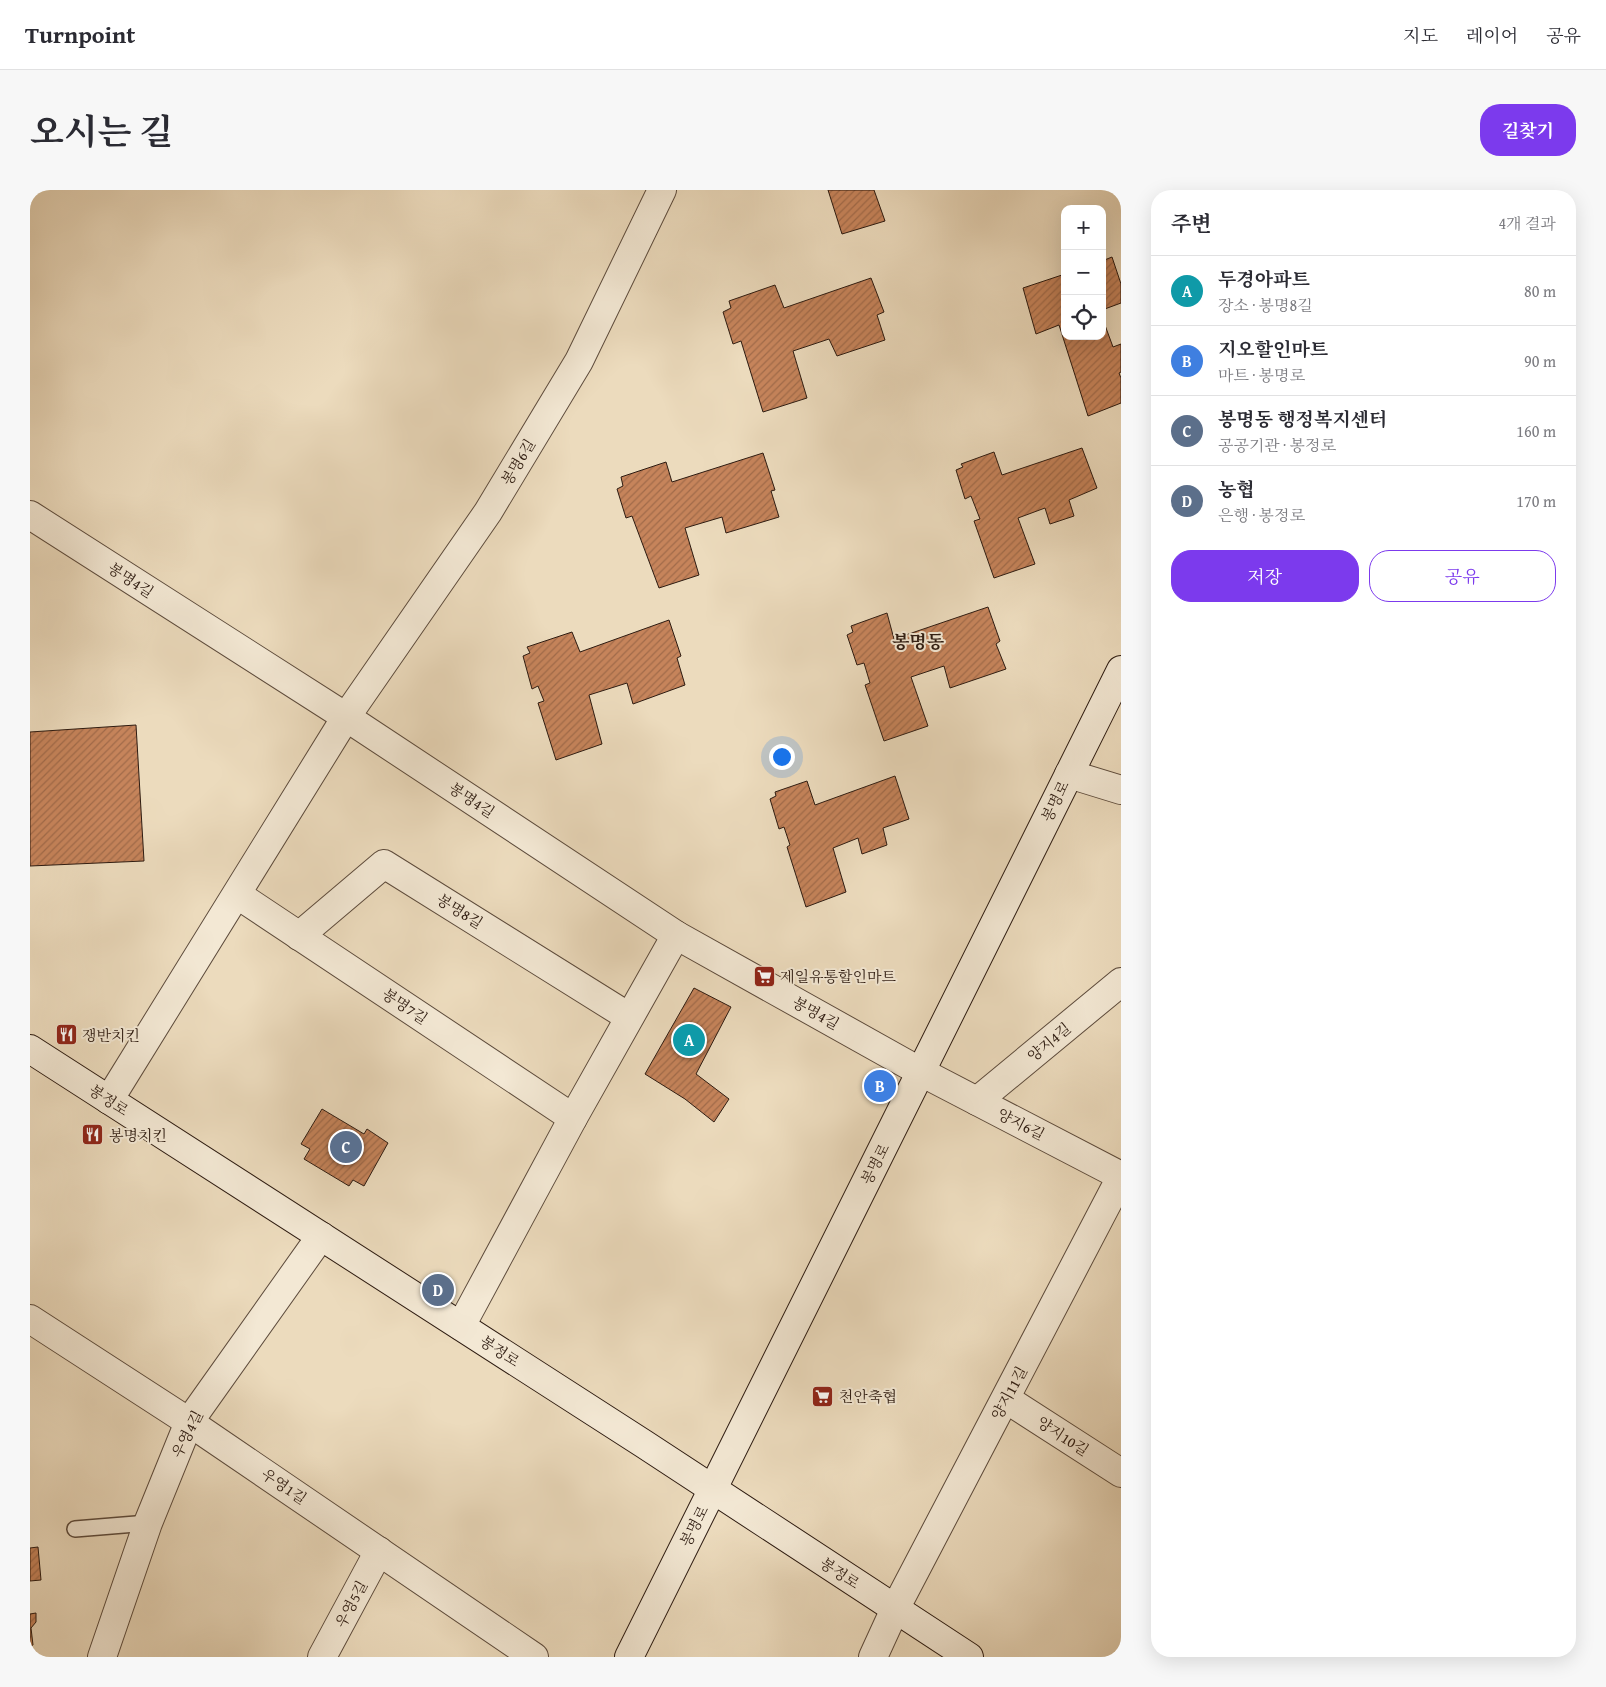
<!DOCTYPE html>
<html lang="ko">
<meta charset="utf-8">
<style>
body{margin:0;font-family:"Gentium Book Plus","Noto Serif KR",serif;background:#f7f7f7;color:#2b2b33}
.controls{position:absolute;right:15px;top:15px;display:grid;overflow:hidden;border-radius:10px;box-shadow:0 5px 20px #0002}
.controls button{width:45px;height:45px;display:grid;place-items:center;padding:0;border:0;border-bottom:1px solid #e1e1e2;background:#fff;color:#2b2b33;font:25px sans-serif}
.you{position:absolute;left:751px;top:566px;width:18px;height:18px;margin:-12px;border:4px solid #fff;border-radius:50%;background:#1a73e8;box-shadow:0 0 0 8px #1a73e833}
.badge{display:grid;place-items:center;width:32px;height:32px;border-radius:50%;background:#7c3aed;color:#fff;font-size:16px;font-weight:700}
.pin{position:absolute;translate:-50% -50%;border:2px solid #fff;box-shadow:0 1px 5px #0006}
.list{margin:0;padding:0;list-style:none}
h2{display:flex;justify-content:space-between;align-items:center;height:65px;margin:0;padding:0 20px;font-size:21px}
h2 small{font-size:16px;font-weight:400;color:#7c7c81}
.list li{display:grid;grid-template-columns:32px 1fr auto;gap:15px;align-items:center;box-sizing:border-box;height:70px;padding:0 20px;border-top:1px solid #e1e1e2}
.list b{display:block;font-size:19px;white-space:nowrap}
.list p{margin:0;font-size:16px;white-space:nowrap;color:#7c7c81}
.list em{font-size:16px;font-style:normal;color:#7c7c81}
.actions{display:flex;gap:10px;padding:15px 20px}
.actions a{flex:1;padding:11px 0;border:1px solid #7c3aed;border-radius:20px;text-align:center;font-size:18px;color:#7c3aed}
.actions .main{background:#7c3aed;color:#fff}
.icon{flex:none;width:28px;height:28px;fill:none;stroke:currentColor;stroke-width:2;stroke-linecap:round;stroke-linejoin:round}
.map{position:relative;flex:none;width:1091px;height:1467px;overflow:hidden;border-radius:20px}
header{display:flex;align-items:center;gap:30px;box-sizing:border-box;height:70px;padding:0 25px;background:#fff;border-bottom:1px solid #e1e1e2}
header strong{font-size:24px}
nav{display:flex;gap:28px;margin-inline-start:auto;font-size:18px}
.intro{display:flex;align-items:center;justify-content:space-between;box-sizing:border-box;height:120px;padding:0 30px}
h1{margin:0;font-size:35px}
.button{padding:12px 22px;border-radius:20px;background:#7c3aed;color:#fff;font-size:18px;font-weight:700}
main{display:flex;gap:30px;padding:0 30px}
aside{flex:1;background:#fff;border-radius:20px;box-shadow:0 5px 20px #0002}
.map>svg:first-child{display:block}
.building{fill:url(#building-hatch);stroke:#2d1b11}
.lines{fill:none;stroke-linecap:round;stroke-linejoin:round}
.lane-casing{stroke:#5d4b3c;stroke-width:18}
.street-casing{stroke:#5d4b3c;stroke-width:30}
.secondary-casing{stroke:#2d1b11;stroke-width:30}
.lane{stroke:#f3e8d4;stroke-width:15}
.street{stroke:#f3e8d4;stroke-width:28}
.secondary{stroke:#f3e8d4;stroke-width:28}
.labels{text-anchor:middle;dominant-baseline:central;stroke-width:4;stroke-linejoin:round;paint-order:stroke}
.street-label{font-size:15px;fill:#2d1b11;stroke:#f3e8d4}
.poi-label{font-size:15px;fill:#2d1b11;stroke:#f3e8d4;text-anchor:start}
.quarter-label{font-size:18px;font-weight:bold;fill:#2d1b11;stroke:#f3e8d4}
</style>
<header>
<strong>Turnpoint</strong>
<nav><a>지도</a><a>레이어</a><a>공유</a></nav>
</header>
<div class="intro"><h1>오시는 길</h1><a class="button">길찾기</a></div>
<main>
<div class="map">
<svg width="1091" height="1467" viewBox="0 0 1091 1467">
<defs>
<pattern id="building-hatch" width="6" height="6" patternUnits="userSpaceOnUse" patternTransform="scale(1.25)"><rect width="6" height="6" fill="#c6845b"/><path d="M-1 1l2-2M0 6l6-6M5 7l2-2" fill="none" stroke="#a16b4a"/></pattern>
</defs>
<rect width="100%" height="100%" fill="#ecdbbd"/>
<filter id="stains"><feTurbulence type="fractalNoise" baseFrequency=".004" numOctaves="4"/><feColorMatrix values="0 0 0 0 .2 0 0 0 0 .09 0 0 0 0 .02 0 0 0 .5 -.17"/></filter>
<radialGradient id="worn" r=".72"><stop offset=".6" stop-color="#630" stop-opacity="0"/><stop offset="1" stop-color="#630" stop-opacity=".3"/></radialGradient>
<g class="building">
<path d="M798,0H844L855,31L812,44Z"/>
<path d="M1082,67L1091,94V113L1072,120V71Z"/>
<path d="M1035,84V146H1072V127L1083,157L1091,154V182L1089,183L1091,188V213L1058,226L1029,135L1006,144L993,98Z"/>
<path d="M841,88L854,122L847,125L855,150L807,166L799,149L763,161L777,208L733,222L711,151L703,154L693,122L701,118L699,111L745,95L754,118Z"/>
<path d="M1052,258L1067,298L1039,310L1044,326L1020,334L1015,318L988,328L1005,374L964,388L944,331L950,329L941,306L935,309L926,280L933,277L931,274L964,262L972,285Z"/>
<path d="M733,263L745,300L741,301L749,327L696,343L692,327L655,338L669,385L629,398L602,326L596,328L587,299L593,296L591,287L636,272L642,292Z"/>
<path d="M958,417L970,451L966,454L976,479L920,498L914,476L881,487L898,536L854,551L835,495L840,493L834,473L827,475L817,445L823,442L821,436L857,423L864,449Z"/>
<path d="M639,430L651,466L647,468L655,495L603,514L597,493L559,505L572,554L526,570L508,513L514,511L508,496L502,499L493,466L500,463L497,457L542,442L550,462Z"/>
<path d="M106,535L114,671L0,676V542Z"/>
<path d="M865,586L879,629L853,638L857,655L832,664L828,648L803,658L816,702L776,717L757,657L760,655L754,637L749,639L740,609L746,606L745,602L777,591L785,615Z"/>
<path d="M664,798L701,817L666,884L699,909L684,932L655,909L615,884Z"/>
<path d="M292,919L334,944L337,939L358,953L334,996L323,990L319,996L274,969L280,959L271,954Z"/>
<path d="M8,1357L11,1390L0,1391V1358Z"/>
<path d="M6,1423V1432L1,1438L3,1455L0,1456V1424Z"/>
</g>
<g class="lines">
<defs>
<path id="lane" d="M45,1339L118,1333"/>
<g id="street">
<path d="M0,325L316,527L646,745L891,882L1091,986"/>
<path d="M1039,584L1091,600"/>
<path d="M208,705L543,928"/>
<path d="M269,746L354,674L599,827"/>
<path d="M79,910L316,527L458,322L549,171L632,0"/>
<path d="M947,911L1091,792"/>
<path d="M0,1129L159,1232L504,1467"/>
<path d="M431,1136L543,928L646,745"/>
<path d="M976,1209L1091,1283"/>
<path d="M72,1467L118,1333L159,1232L291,1046"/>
<path d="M292,1467L349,1361"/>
<path d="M843,1467L865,1419L1091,987"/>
</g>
<g id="secondary">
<path d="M0,859L614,1254L939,1467"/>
<path d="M599,1467L1091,480"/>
</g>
</defs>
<use href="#lane" class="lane-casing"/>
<use href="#street" class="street-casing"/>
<use href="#secondary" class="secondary-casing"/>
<use href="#lane" class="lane"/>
<use href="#street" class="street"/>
<use href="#secondary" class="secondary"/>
</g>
<defs>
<symbol id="supermarket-square" viewBox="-11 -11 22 22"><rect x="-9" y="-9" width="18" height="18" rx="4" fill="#8f2418" stroke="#f3e8d4"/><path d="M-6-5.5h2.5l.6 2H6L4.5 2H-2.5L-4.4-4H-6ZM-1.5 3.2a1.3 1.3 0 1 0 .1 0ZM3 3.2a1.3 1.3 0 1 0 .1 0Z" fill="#fff"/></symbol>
<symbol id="restaurant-square" viewBox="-11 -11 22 22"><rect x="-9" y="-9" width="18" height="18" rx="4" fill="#8f2418" stroke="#f3e8d4"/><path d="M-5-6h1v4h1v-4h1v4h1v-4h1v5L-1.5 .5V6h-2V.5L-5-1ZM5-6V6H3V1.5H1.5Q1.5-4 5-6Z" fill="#fff"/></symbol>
</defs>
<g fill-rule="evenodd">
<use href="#supermarket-square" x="722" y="774" width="25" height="25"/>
<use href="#restaurant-square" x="24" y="832" width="25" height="25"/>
<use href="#restaurant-square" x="50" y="932" width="25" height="25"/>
<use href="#supermarket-square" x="780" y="1194" width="25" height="25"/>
</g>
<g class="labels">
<g class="street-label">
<text transform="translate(488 272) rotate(-59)">봉명6길</text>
<text transform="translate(101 390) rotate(33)">봉명4길</text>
<text transform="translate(442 610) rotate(33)">봉명4길</text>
<text transform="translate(1025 611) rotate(-64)">봉명로</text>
<text transform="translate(430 721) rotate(32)">봉명8길</text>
<text transform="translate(375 816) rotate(34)">봉명7길</text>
<text transform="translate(786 823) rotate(29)">봉명4길</text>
<text transform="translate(1019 852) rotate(-40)">양지4길</text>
<text transform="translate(79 910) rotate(33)">봉정로</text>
<text transform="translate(991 934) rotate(27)">양지6길</text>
<text transform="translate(845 974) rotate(-63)">봉명로</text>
<text transform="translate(470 1161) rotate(33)">봉정로</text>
<text transform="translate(979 1203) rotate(-62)">양지11길</text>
<text transform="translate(157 1244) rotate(-63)">우영4길</text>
<text transform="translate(1033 1246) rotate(33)">양지10길</text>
<text transform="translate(254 1296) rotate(34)">우영1길</text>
<text transform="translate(664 1336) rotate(-63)">봉명로</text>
<text transform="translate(810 1383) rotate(33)">봉정로</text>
<text transform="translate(321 1414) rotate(-62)">우영5길</text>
</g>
<g class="poi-label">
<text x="750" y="786">제일유통할인마트</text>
<text x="52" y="845">쟁반치킨</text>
<text x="79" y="945">봉명치킨</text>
<text x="809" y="1206">천안축협</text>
</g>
<g class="quarter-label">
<text x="888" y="451">봉명동</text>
</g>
</g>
<rect width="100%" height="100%" filter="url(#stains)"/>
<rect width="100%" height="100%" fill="url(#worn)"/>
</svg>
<div class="controls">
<button>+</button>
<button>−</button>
<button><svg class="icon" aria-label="locate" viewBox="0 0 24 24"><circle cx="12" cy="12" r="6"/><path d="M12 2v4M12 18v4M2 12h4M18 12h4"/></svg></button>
</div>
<div class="you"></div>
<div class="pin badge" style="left:659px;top:850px;background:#0f9aa8">A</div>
<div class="pin badge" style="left:850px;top:896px;background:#3f7fe0">B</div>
<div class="pin badge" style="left:316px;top:957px;background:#5c6f8a">C</div>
<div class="pin badge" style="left:408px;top:1100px;background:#5c6f8a">D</div>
</div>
<aside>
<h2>주변<small>4개 결과</small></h2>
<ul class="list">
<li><span class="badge" style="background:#0f9aa8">A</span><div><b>두경아파트</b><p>장소 · 봉명8길</p></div><em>80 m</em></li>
<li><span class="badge" style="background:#3f7fe0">B</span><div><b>지오할인마트</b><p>마트 · 봉명로</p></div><em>90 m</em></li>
<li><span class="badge" style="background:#5c6f8a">C</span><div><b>봉명동 행정복지센터</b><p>공공기관 · 봉정로</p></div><em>160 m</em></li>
<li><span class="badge" style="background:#5c6f8a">D</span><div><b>농협</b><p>은행 · 봉정로</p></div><em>170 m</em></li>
</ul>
<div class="actions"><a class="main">저장</a><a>공유</a></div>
</aside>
</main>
